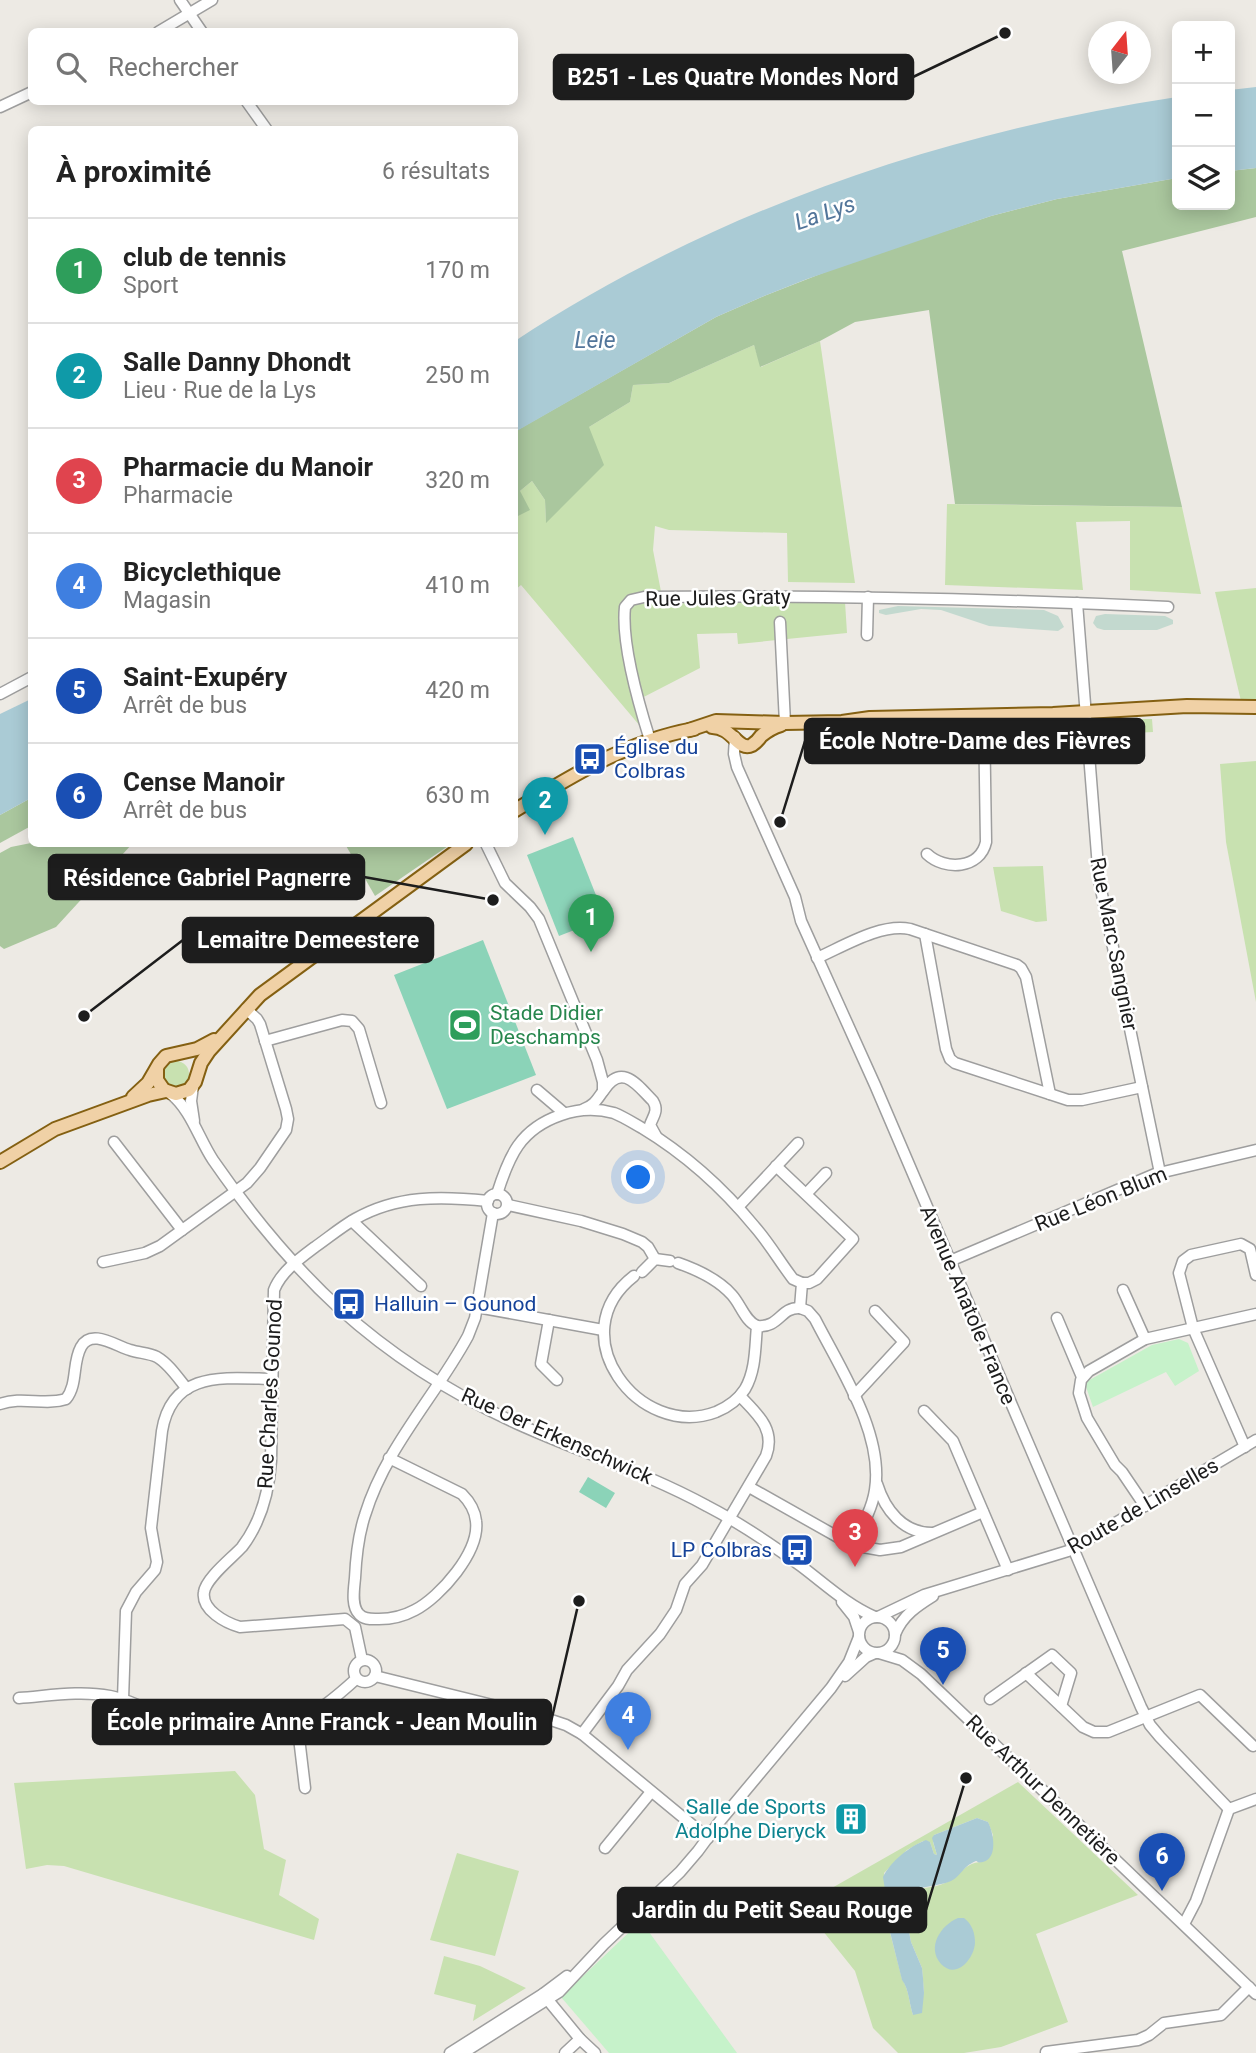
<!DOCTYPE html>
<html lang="fr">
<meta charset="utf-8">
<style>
body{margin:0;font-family:Roboto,sans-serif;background:#f6f6f6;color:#222}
.controls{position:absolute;right:21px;top:21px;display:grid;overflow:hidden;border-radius:10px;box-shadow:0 4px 18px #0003}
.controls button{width:63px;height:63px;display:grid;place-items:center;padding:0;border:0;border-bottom:2px solid #e0e0e0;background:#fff;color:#222;font:35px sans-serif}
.compass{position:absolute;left:1088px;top:21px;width:63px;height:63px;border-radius:50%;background:#fff;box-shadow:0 4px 18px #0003;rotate:17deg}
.you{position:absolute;left:639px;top:1178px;width:24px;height:24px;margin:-18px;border:5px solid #fff;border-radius:50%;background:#1a73e8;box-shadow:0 0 0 10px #1a73e833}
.badge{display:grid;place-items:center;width:46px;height:46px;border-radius:50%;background:#ea580c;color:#fff;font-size:23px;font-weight:700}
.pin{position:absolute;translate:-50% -58px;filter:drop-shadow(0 2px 4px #0008)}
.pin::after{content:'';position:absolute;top:37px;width:24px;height:21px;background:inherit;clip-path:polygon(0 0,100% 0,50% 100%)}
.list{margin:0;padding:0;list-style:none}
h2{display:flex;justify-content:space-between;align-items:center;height:91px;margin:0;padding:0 28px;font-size:30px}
h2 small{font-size:23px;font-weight:400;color:#767676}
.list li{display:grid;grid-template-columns:46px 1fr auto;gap:21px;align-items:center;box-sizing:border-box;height:105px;padding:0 28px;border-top:2px solid #e0e0e0}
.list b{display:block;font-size:26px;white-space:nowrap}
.list p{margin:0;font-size:23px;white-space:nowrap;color:#767676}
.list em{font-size:23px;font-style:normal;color:#767676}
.icon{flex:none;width:38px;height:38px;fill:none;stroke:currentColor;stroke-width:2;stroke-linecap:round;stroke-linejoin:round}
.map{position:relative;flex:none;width:1256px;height:2053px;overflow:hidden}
.search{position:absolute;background:#fff;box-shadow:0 4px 18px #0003;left:28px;top:28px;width:490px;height:77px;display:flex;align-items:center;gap:18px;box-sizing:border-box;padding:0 24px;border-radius:10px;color:#767676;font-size:26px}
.panel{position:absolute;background:#fff;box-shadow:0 4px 18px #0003;left:28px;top:126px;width:490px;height:721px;border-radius:10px}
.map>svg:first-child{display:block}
.grass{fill:#c8e1b0;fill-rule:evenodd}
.forest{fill:#aac79e}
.wetland{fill:#c3d9cf}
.park{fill:#c6f2ca}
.pitch{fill:#8bd3b8}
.water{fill:#aacbd5}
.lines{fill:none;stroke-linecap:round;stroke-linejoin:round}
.minor-casing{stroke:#9e9e9e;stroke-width:13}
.major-casing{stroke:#846012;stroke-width:16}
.minor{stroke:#fff;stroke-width:10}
.major{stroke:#f0d1a6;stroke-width:12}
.labels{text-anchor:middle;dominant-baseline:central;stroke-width:5;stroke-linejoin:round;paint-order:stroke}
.street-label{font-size:21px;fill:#1d1d1d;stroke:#fff}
.transit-label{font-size:21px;fill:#164399;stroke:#fff;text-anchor:start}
.leisure-label{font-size:21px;fill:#27864d;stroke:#fff;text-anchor:start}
.culture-label{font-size:21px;fill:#0d838f;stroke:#fff;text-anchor:end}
.water-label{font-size:23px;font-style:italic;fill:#52759a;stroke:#fff}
.leader{fill:none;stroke:#1d1d1d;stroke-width:2.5}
.callout-dot{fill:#1d1d1d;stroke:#fff;stroke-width:2.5}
.callout{fill:#1d1d1d;stroke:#1d1d1d;stroke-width:2.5}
.callout-label{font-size:23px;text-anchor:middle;font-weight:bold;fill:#fff}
</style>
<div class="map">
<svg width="1256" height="2053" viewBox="0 0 1256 2053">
<rect width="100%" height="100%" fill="#edeae4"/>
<g class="grass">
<path d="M820,341L855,583L788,582L787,533L669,530L655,526L653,550L663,602H845L847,633L738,644L737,633L697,634L700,668L634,702L640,726L521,585L515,590L514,514L516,517L520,491L532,481L545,500L546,522L589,427L630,402L633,385L669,383L754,345L761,367Z"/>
<path d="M947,504L1182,507L1201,594L1130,590V521L1076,522L1083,590L945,585Z"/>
<path d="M1256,588V701H1241L1215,592Z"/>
<path d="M1134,719H1152L1153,732L1097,735L1096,726L1101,721H1115L1119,725L1129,724Z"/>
<path d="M1256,761V1002L1226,842L1220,764Z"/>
<path d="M1043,866L1047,921L1036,922L1001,911L993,867Z"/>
<circle cx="176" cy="1074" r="13"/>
<path d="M235,1771L255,1795L264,1849L286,1860L279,1895L319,1919L314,1940L64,1866L47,1865L26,1869L14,1783Z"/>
<path d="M1018,1782L1138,1895L1036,1934L1068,2022L1001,2047L964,2053H898L873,2028L855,1971L802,1905ZM977,1818L988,1822L993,1835L983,1862C965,1861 960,1877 945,1883C933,1889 919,1886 908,1894V1927L911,1942L922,1968L924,1993L913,2015C909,2003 909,1989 902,1979L886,1917L891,1910L884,1873L907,1850L923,1841L930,1842L934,1854L937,1855L933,1842L934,1835Z"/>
<path d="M457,1853L519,1871L495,1956L430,1940Z"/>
<path d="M444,1956L480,1966L526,1988L473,2021L476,2005L434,1994Z"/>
</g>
<g class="forest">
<path d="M1256,168V217L1122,251L1182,507L955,504L929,310L855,322L820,341L760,367L754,345L669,383L633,385L630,402L589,427L604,465L546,523L545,500L532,481L520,491L530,510L516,517L515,514L514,432L716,317L764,296L851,262L991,216L1057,199L1177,178V205H1230V171Z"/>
<path d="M31,798V826L0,843V815Z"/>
<path d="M31,843L132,844L56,927L4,949L0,946V853L11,847Z"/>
<path d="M345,844H451L375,896Z"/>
</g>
<g class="wetland">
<path d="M898,606L1044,610L1058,616L1064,627L1058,631L989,626L941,610L921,609L886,615L879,613V610Z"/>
<path d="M1105,614L1165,616L1173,620V624L1157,630H1104L1097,628L1093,623L1096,616Z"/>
</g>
<g class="park">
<path d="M1179,1339L1188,1343L1199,1371L1175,1386L1166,1372L1093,1407L1085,1384L1086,1382L1152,1345Z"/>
<path d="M641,1921L737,2053H609L561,1997Z"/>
</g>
<g class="pitch">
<path d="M573,837L605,918L559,936L527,855Z"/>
<path d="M483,940L536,1075L447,1109L394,975Z"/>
<path d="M588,1477L615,1493L606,1508L579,1492Z"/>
</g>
<g class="water">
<path d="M1256,87V168L1230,171V90Z"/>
<path d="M1177,97V178L1057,199L991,216L807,279L764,296L716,317L515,432V341C712,211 944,132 1177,97Z"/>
<path d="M31,699V798L0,815V714Z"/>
<path d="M977,1818L988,1822C993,1831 999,1858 983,1862C974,1864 980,1858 972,1863C963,1867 960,1877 951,1881C937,1887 920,1885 908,1894V1927L911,1942L922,1968L923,1978L924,1993L922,2013L913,2015C909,2003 909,1989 902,1980L886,1916L891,1908L887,1903L883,1877C891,1861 910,1846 926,1840L930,1842L934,1854L937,1855L932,1838L934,1835Z"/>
<path d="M958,1918H964C972,1924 975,1933 975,1943C974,1959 956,1980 941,1964C926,1947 941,1925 958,1918Z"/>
</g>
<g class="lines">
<defs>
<g id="minor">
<path d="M180,0L202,32"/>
<path d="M158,32L212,0"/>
<path d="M247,102L267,130"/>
<path d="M0,107L32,92"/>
<path d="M1077,603L1099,880L1160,1173"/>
<path d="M780,622L785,723"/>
<path d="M867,635L868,597"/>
<path d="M0,694L32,677"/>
<path d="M735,737L734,754L737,767L795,897L801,921L875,1085L1141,1707L1150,1725L1160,1737L1229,1809"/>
<path d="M650,740C639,705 621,644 625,607L631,600L644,597C819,595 993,599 1168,607"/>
<path d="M486,844L505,883L530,907L539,919L597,1060L603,1082V1091"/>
<path d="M927,854C945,871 980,869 986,842L984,716"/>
<path d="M925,934L946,1049L950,1059L955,1063L1068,1100H1082L1142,1087"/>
<path d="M817,958C844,946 881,923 910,929L1017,965L1021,968L1026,977L1050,1094"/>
<path d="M265,1041L342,1020L352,1021L359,1029L381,1103"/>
<path d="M193,1086L191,1101L194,1121"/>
<path d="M537,1090L564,1113"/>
<path d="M171,1094C191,1110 199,1139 213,1160C251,1215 291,1264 340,1309C392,1356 454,1395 518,1424C580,1452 647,1473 707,1506C740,1523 771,1544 801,1566C825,1584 847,1605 875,1617"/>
<path d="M584,1109C595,1105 597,1099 604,1090C622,1062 638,1086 653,1101C659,1111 653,1116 650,1125L656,1136"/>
<path d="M114,1142L182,1230"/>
<path d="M776,1166L853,1239L817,1279L809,1283H802"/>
<circle cx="497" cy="1204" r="10"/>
<path d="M497,1194C509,1156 520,1129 561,1115C578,1109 596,1108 614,1113C624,1117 633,1123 642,1128C685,1154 723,1188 755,1227C769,1243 780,1262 793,1279L802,1283L800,1308"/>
<path d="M806,1194L826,1173"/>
<path d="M508,1205L581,1221L623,1234L642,1242L648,1247L655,1259"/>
<path d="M738,1207L798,1143"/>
<path d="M352,1221L421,1286"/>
<path d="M950,1261L1155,1174L1256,1150"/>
<path d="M103,1262L145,1253L160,1246L247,1183L260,1168L286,1130L288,1119L286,1109L260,1024L257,1019L246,1009"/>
<path d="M642,1272L655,1259L670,1261"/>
<path d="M634,1276C559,1334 639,1441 716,1412C728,1407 738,1400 745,1389C756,1370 755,1347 757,1326C745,1321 741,1305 732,1295C718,1279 698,1270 678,1263"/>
<path d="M1123,1290L1145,1339"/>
<path d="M477,1307L603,1330"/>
<path d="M800,1308L808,1311L815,1319C840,1368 884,1434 875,1490C872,1510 861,1528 852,1545"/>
<path d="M1057,1318L1082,1377"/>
<path d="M549,1320L541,1364L557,1380"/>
<path d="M757,1326C780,1328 780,1307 800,1308"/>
<path d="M854,1396L904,1342L875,1311"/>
<path d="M0,1404C22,1396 45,1406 66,1399C78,1384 72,1363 81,1347C91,1328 116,1346 130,1350C139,1353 149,1353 157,1357C169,1364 178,1378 187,1389"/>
<path d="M924,1411L953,1441L1008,1570"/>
<path d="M1245,1447L1193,1328L1179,1273L1183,1261L1191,1255L1241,1244L1250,1249L1256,1275"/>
<path d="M389,1458L462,1494C469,1501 475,1511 476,1521C480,1552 440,1597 415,1610C404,1616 392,1619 379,1619C372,1619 364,1620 359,1614C351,1606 354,1589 355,1578C356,1557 358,1536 365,1515C386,1447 435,1397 468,1336L475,1318L493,1213"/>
<path d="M877,1484C885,1510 903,1533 932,1533"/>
<path d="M749,1487L852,1545L880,1550L901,1547L983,1512"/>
<path d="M1145,1506L1122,1472L1115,1465L1087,1418L1079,1393L1081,1380L1089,1371L1145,1339L1256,1314"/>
<path d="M842,1602L854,1617L859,1632"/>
<circle cx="877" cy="1635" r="18"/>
<path d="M878,1617L924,1595L1068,1551L1256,1440"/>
<path d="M895,1634C903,1615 917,1606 933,1596"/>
<path d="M879,1653L902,1660L921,1674L1256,1994"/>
<circle cx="365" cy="1671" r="11"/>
<path d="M362,1660L355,1627L345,1619L240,1627C226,1623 201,1610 204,1592C206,1578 232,1558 242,1547C261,1522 269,1491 271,1461L274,1290C281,1272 299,1259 315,1247C328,1238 341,1227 355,1219C397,1195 441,1196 488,1201"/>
<path d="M1026,1673L1083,1727L1094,1732H1108L1200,1695L1253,1746"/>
<path d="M375,1676L545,1718L566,1725L582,1734L708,1838"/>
<path d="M845,1676L866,1657L875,1653"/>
<path d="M19,1698C48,1696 80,1690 110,1696C135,1701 155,1714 179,1723C196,1729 215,1729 232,1729C292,1729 312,1719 356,1679"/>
<path d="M123,1699L126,1611L136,1592L155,1570L157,1562L151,1528L162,1431C172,1370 225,1378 272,1379"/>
<path d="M990,1699L1052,1655L1071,1673L1061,1706"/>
<path d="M297,1721L305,1788"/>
<path d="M582,1734L618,1686L627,1670L660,1634L676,1610L685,1584L702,1565L766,1456C776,1429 757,1414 740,1396"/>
<path d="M605,1848L651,1792"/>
<path d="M1184,1924L1196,1901L1229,1809L1256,1799"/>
<path d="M543,1994L580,2039L595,2053"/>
<path d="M1046,2052L1138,2040L1149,2035L1164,2023L1221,2015L1249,1987"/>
<path d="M450,2053L543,1994L567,1976"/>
<path d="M463,2053L559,1992L604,1944L680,1872L698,1851L720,1821L831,1688L849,1662L859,1637"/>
<path d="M565,2053L580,2039"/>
</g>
<g id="major">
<path d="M712,727C733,727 738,752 752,745C755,743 759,739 761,736C767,731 774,727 781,725"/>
<path d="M689,730L716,721L785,723L842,722L870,718L1053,714L1187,706L1256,707"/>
<path d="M514,811C571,776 627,741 694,729"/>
<path d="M157,1069V1080L164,1090L176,1094L189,1090L195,1082L201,1063L209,1051L260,995L466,844"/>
<path d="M133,1097L148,1083L159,1064L166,1056L197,1049L214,1040"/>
<path d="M0,1162L55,1129L148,1095L166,1091"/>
</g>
</defs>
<use href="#minor" class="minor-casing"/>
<use href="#major" class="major-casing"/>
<use href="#minor" class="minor"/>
<use href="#major" class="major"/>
</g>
<defs>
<symbol id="bus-square" viewBox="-11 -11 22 22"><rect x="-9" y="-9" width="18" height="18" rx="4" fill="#1a4fb4" stroke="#fff"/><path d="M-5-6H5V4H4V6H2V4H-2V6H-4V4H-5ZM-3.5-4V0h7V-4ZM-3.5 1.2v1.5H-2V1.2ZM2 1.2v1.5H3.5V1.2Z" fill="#fff"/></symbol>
<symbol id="stadium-square" viewBox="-11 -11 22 22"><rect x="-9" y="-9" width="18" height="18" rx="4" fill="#2e9e5b" stroke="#fff"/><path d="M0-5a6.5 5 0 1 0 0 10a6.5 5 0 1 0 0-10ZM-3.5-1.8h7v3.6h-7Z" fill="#fff"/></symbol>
<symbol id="building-square" viewBox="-11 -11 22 22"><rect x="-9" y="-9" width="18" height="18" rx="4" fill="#0f9aa8" stroke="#fff"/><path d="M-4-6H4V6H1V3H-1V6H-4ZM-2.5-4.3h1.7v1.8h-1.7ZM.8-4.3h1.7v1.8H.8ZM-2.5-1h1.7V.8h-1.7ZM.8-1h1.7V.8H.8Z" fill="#fff"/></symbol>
</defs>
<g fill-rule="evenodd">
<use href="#bus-square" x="571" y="740" width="38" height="38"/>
<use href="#stadium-square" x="446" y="1006" width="38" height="38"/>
<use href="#bus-square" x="330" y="1285" width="38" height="38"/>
<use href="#bus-square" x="778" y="1531" width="38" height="38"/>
<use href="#building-square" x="832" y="1800" width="38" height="38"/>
</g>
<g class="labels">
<g class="street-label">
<text transform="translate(718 598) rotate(-1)">Rue Jules Graty</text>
<text transform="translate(1114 944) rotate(79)">Rue Marc Sangnier</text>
<text transform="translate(1101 1199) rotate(-22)">Rue Léon Blum</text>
<text transform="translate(968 1305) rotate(67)">Avenue Anatole France</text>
<text transform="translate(270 1394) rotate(-87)">Rue Charles Gounod</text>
<text transform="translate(557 1436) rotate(24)">Rue Oer Erkenschwick</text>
<text transform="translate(1143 1506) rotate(-30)">Route de Linselles</text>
<text transform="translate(1043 1790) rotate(44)">Rue Arthur Dennetière</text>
</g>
<g class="transit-label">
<text x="614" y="747">Église du<tspan x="614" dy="24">Colbras</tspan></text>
<text x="374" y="1304">Halluin – Gounod</text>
<text x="772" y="1550" text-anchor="end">LP Colbras</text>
</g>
<g class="leisure-label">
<text x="490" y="1013">Stade Didier<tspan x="490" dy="24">Deschamps</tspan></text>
</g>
<g class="culture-label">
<text x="826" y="1807">Salle de Sports<tspan x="826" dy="24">Adolphe Dieryck</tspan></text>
</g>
<g class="water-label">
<text transform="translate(825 213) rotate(-19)">La Lys</text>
<text x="595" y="340">Leie</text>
</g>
</g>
<path class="leader" d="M1005 33L913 77M780 822L805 741M493 900L364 877M84 1016L183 940M579 1601L551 1722M966 1778L926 1910"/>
<g class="callout-dot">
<circle cx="1005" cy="33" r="7"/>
<circle cx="780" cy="822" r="7"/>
<circle cx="493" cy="900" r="7"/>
<circle cx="84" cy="1016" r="7"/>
<circle cx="579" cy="1601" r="7"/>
<circle cx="966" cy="1778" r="7"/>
</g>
<g class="callout">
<rect x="554" y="55" width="359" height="44" rx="7"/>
<rect x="805" y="719" width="339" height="44" rx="7"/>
<rect x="49" y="855" width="315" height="44" rx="7"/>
<rect x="183" y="918" width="250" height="44" rx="7"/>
<rect x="93" y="1700" width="458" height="44" rx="7"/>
<rect x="618" y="1888" width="308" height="44" rx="7"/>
</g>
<g class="callout-label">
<text x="733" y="85">B251 - Les Quatre Mondes Nord</text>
<text x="975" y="749">École Notre-Dame des Fièvres</text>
<text x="207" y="886">Résidence Gabriel Pagnerre</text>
<text x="308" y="948">Lemaitre Demeestere</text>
<text x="322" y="1730">École primaire Anne Franck - Jean Moulin</text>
<text x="772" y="1918">Jardin du Petit Seau Rouge</text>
</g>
</svg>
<div class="controls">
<button>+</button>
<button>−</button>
<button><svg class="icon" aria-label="layers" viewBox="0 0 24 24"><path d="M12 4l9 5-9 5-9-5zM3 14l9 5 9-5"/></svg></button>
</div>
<svg class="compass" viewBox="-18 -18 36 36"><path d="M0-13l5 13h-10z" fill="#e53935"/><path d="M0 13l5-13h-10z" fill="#767676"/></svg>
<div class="you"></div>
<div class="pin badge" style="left:591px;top:952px;background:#2e9e5b">1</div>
<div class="pin badge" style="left:545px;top:835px;background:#0f9aa8">2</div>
<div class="pin badge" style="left:855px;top:1567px;background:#e0444e">3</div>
<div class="pin badge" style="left:628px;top:1750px;background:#3f7fe0">4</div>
<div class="pin badge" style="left:943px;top:1685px;background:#1a4fb4">5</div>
<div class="pin badge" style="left:1162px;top:1891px;background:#1a4fb4">6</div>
<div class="search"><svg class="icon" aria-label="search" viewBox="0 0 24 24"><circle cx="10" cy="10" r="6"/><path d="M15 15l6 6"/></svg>Rechercher</div>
<section class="panel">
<h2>À proximité<small>6 résultats</small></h2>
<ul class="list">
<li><span class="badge" style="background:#2e9e5b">1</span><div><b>club de tennis</b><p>Sport</p></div><em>170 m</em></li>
<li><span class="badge" style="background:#0f9aa8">2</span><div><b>Salle Danny Dhondt</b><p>Lieu · Rue de la Lys</p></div><em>250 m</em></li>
<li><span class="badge" style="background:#e0444e">3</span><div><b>Pharmacie du Manoir</b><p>Pharmacie</p></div><em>320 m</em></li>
<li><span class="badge" style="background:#3f7fe0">4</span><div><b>Bicyclethique</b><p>Magasin</p></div><em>410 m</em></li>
<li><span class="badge" style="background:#1a4fb4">5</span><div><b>Saint-Exupéry</b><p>Arrêt de bus</p></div><em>420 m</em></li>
<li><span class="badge" style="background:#1a4fb4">6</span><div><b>Cense Manoir</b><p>Arrêt de bus</p></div><em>630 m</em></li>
</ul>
</section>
</div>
